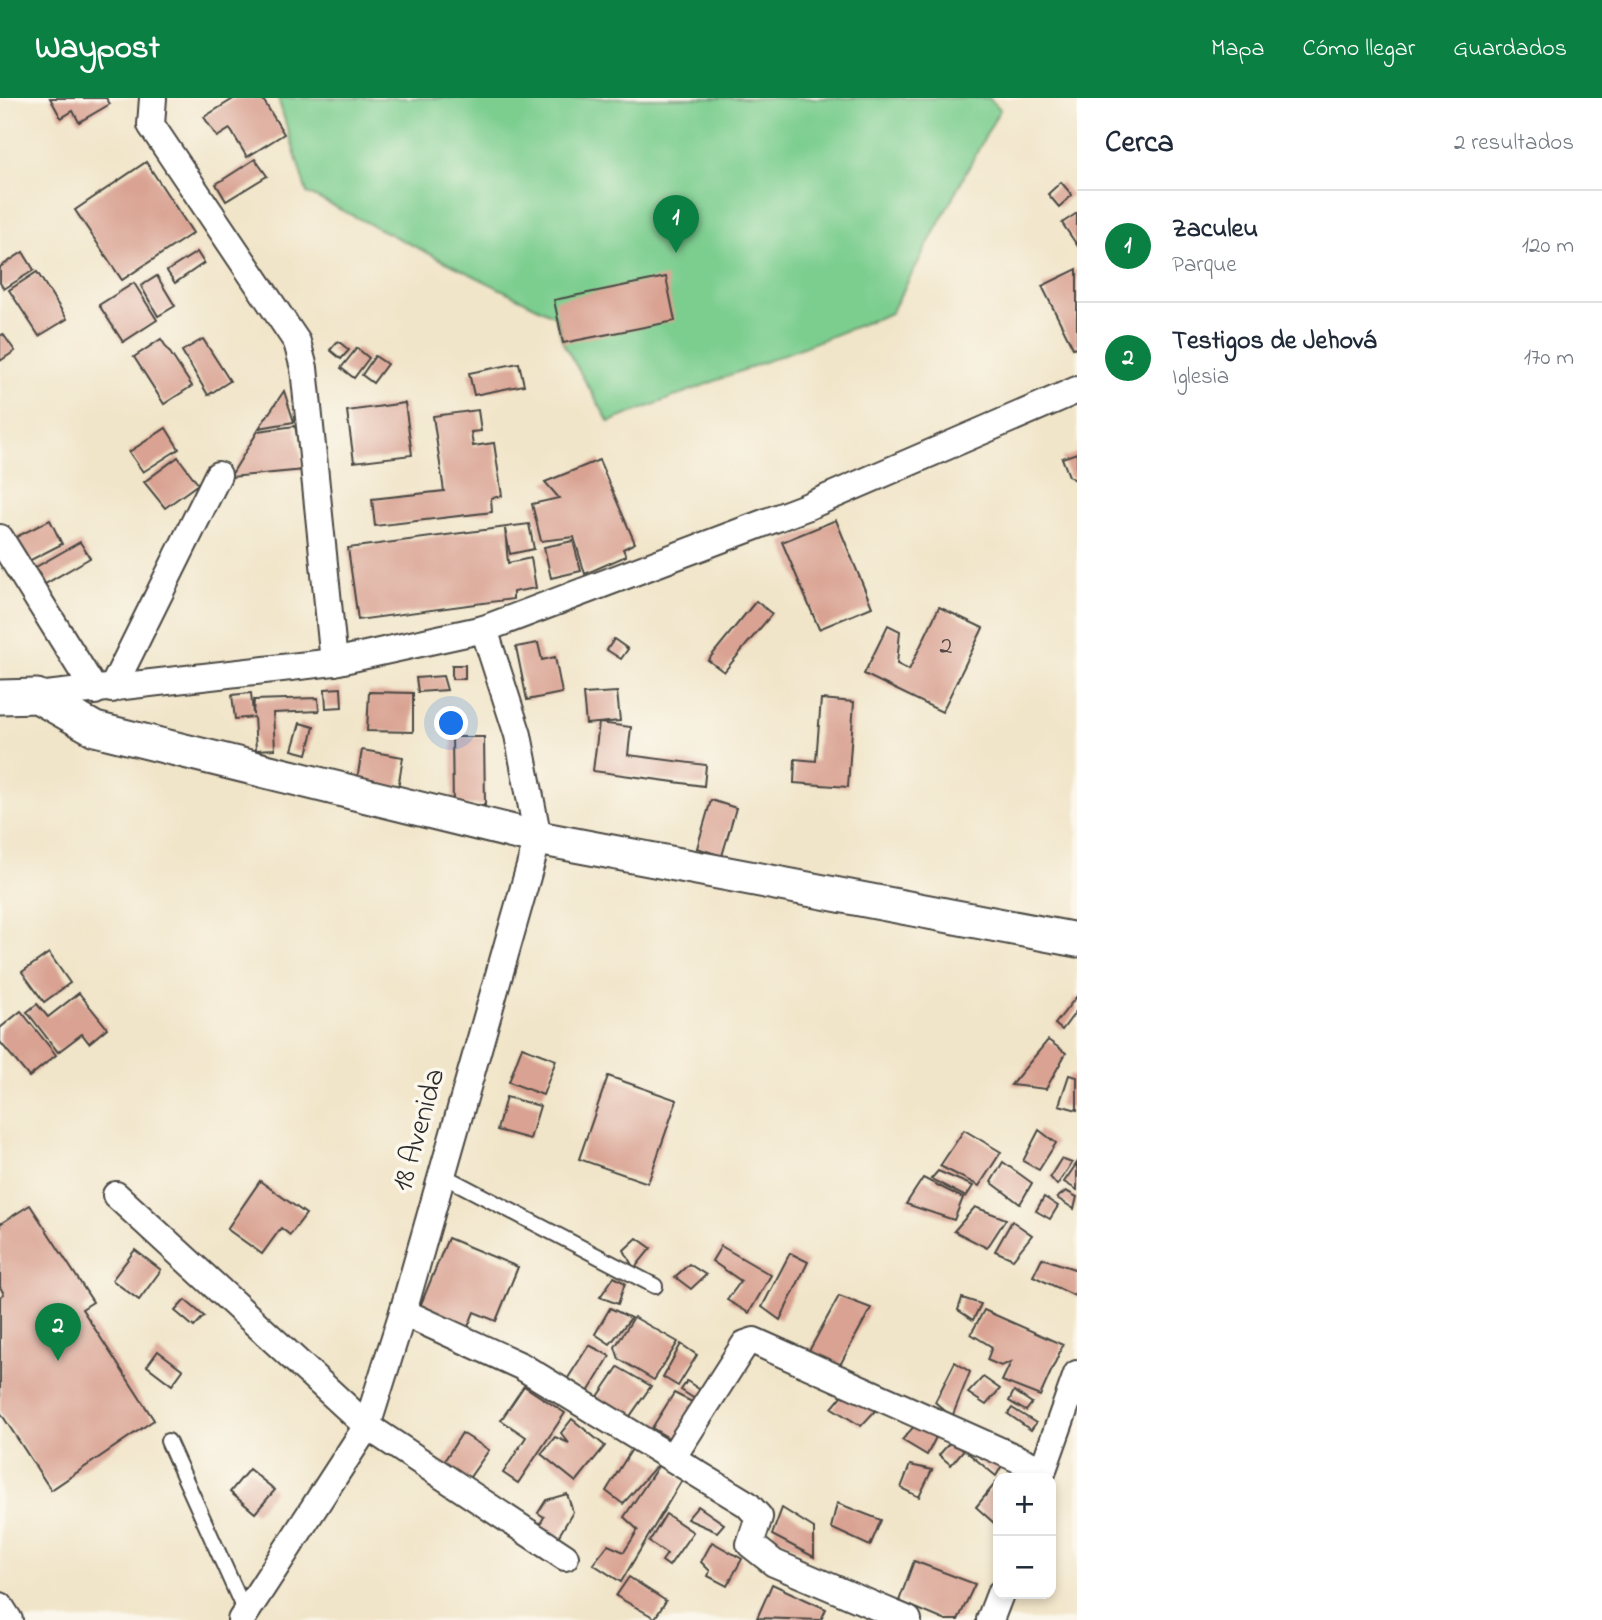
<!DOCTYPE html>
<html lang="es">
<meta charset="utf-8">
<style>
body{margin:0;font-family:"Indie Flower",sans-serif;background:#f6f6f7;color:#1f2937}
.controls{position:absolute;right:21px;bottom:21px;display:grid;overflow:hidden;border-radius:14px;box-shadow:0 4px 10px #0003}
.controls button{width:63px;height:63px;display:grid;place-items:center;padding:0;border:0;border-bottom:2px solid #e0e1e3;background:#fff;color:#1f2937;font:35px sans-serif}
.you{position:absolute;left:452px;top:626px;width:24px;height:24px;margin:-18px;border:5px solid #fff;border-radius:50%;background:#1a73e8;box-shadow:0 0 0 10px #1a73e833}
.badge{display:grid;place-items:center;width:46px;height:46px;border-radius:50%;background:#0b8043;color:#fff;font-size:23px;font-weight:700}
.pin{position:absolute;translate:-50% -58px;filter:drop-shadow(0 2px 4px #0008)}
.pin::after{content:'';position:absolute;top:37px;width:24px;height:21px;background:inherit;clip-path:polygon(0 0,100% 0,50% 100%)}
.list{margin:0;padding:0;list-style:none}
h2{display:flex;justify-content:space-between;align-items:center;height:91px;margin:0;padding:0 28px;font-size:30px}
h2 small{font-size:23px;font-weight:400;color:#747a83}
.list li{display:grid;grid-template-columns:46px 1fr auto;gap:21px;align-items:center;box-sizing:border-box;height:112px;padding:0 28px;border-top:2px solid #e0e1e3}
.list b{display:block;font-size:26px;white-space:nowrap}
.list p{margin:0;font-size:23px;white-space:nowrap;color:#747a83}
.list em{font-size:23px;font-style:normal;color:#747a83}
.map{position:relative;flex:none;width:1077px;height:1522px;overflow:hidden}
header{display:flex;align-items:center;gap:42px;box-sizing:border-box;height:98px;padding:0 35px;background:#0b8043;color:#fff}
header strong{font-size:33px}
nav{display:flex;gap:38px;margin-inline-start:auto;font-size:24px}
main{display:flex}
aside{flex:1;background:#fff}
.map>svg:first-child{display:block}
.green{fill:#7cce8f;stroke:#547c5d;stroke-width:2}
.building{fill:#d9a292}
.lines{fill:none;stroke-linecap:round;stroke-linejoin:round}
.service-casing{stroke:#494743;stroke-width:18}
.minor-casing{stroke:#494743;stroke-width:30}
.tertiary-casing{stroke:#494743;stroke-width:37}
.service{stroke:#fff;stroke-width:14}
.minor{stroke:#fff;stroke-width:26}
.tertiary{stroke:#fff;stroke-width:33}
.labels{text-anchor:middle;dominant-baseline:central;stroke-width:7;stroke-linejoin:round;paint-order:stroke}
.number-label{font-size:26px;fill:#564945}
.street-label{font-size:30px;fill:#2b2b2b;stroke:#fbf7ec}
</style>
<header>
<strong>Waypost</strong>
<nav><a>Mapa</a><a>Cómo llegar</a><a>Guardados</a></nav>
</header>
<main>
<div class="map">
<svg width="1077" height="1522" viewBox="0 0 1077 1522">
<rect width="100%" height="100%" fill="#fbf7ec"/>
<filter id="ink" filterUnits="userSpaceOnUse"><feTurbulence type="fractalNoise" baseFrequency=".0143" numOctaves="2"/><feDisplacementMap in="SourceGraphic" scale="14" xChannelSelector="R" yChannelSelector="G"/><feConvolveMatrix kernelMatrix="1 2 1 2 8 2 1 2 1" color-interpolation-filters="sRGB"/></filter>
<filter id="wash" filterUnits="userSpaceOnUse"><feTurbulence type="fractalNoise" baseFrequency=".00686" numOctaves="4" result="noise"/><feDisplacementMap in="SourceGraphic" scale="28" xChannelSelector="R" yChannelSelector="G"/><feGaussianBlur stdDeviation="1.57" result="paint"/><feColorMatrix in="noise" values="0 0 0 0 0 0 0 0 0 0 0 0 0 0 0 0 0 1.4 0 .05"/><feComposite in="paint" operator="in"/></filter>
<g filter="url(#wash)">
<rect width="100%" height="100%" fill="#f1e5c9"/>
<path class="green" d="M278,0H989L1000,11L891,215L609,324L563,245L555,218L307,95Z"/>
<g id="blocks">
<g class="building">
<path d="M50,0H106L110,6L79,24L73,13L61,20Z"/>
<path d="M235,0H262L284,36L247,59L230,31L217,39L204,19Z"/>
<path d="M255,61L267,78L226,103L216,86Z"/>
<path d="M146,64L193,135L122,182L75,112Z"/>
<path d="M1061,84L1072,97L1059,109L1048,96Z"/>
<path d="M1077,115V147L1062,125Z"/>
<path d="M23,154L34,172L4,191L0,185V169Z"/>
<path d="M197,154L204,165L175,185L167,173Z"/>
<path d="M1077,171V249L1073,250L1042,188Z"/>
<path d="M37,174L67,221L39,238L9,192Z"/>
<path d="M157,178L175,208L158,218L141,188Z"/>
<path d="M666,179L675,223L563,245L554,202Z"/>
<path d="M134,185L157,222L123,244L99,207Z"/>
<path d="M3,236L15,253L0,263V238Z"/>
<path d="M161,241L192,288L164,306L134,259Z"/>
<path d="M203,241L230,283L208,297L182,253Z"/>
<path d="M338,243L349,252L341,261L330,252Z"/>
<path d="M357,250L369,260L354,280L341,270Z"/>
<path d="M375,258L387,266L373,285L362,277Z"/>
<path d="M519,265L524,287L474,297L469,275Z"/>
<path d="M284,293L294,324L259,330Z"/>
<path d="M405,305L412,357L354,364L347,313Z"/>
<path d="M478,312L481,333L471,334L473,348L494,345L502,398L491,400L492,414L375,428L372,401L444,393L433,318Z"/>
<path d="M295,328L304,372L230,379L258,333Z"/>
<path d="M166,330L179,351L143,374L129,354Z"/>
<path d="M1077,355V383L1069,378L1062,360Z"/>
<path d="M178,359L198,386L165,410L144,384Z"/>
<path d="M599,362L635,445L623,451L626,458L585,476L574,439L541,443L532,406L559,400L545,384Z"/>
<path d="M50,422L62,446L27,464L14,440Z"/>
<path d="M836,422L872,509L819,531L782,444Z"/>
<path d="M529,426L534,451L510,456L505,431L508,465L531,460L536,490L513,494V501L358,522L348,450Z"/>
<path d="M573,443L581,473L551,480L544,449Z"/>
<path d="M80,444L90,460L45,486L36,469Z"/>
<path d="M756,503L772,516L724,574L708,562Z"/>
<path d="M939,509L983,530L942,614L864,576L888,527L900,533L897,566L909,572Z"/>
<path d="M614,541L628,551L621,561L607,552Z"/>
<path d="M538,545L542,562L555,559L562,595L527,602L516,549Z"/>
<rect x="452" y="567" width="13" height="14"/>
<path d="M443,578L447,592L418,594L416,580Z"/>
<path d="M341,590L342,609L326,610L325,591Z"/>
<path d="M369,594L413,595V634L367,633Z"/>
<path d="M617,594L620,623L586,626L583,596Z"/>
<path d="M251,595L253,617L254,602L318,600L319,613L273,615L275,651L256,652L254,619L235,621L232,597Z"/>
<path d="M821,601L854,604L848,689L794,685L795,661L816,663Z"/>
<path d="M300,625L314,629L307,656L292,652Z"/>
<path d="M599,625L631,629L628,657L706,667L704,688L593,673Z"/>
<path d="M452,639H484L485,707H453Z"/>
<path d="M362,652L403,659L398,690L357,682Z"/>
<path d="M711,702L736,710L722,758L697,750Z"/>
<path d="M49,855L70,885L44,904L22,874Z"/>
<path d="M79,895L107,930L89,945L82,936L58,954L27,914L37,906L48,919Z"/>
<path d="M1077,898V912L1062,932L1055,926Z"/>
<path d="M21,913L56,957L29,979L0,944V930Z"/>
<path d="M1048,942L1066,955L1046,991L1011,987Z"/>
<path d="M522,949L556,962L543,997L509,984Z"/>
<path d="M1069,977L1077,979V1012L1059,1007Z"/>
<path d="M608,978L677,1002L648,1085L579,1061Z"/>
<path d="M506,999L540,1008L530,1041L497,1032Z"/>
<path d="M964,1032L1001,1054L979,1088L940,1068Z"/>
<path d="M1039,1032L1056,1045L1039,1072L1023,1063Z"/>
<path d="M1061,1061L1072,1065L1057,1087L1050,1079Z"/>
<path d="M1003,1064L1032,1085L1020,1106L991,1084Z"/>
<path d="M1077,1065V1092L1064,1084Z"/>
<path d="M938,1073L973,1088L966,1099L931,1081Z"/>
<path d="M923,1080L963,1100L954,1122L906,1106Z"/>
<path d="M260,1083L306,1116L290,1137L281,1130L262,1156L227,1131Z"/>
<path d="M1066,1093L1077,1099L1074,1111L1057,1100Z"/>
<path d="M1044,1099L1058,1108L1050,1121L1036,1113Z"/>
<path d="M30,1107L93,1204L82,1211L154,1322L51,1392L0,1314V1199L4,1196L0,1189V1126Z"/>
<path d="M975,1109L1006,1121L987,1150L954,1133Z"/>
<path d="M1012,1123L1032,1137L1013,1161L995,1153Z"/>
<path d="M448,1140L518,1169L496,1223L474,1214L467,1231L419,1211Z"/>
<path d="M637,1140L651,1150L634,1171L624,1152Z"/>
<path d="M721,1148L771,1177L749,1215L727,1202L741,1183L712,1163Z"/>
<path d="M135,1152L161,1172L139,1202L112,1182Z"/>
<path d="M790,1155L808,1164L780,1222L762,1209Z"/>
<path d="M1042,1160L1077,1172V1199L1033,1178Z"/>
<path d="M689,1166L706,1177L691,1191L675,1179Z"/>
<path d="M614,1179L625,1185L618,1206L600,1199Z"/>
<path d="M839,1198L871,1210L840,1267L809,1253Z"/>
<path d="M962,1200L981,1206L973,1222L958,1212Z"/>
<path d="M185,1202L204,1218L194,1229L175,1213Z"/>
<path d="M610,1210L631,1220L610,1246L595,1236Z"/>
<path d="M984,1212L1063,1247L1040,1298L1002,1283L1011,1264L1001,1268L987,1262L992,1249L971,1236Z"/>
<path d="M634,1219L678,1244L654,1282L619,1261L615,1249Z"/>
<path d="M681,1246L697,1257L678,1288L663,1279Z"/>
<path d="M589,1247L610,1258L588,1294L568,1280Z"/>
<path d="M158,1253L183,1272L172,1287L147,1268Z"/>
<path d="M955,1264L970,1274L952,1319L935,1304Z"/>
<path d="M618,1269L651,1288L628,1321L597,1300Z"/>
<path d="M983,1279L1000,1291L986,1307L968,1295Z"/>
<path d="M687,1283L709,1298L701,1305L681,1292Z"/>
<path d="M524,1288L565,1315L518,1385L503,1375L526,1339L501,1322Z"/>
<path d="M846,1293L876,1312L861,1328L832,1310Z"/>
<path d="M1014,1293L1032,1305L1026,1313L1009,1303Z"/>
<path d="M674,1295L702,1309L679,1346L652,1330Z"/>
<path d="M1012,1310L1036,1325L1031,1332L1008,1316Z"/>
<path d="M572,1321L605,1348L576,1384L541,1356L555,1339L569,1345L561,1335Z"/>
<path d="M916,1326L936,1339L927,1357L902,1342Z"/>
<path d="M462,1335L489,1352L465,1386L441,1368Z"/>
<path d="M953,1341L966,1349L951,1367L939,1357Z"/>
<path d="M981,1349L1004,1364L996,1378L968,1355Z"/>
<path d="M632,1351L657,1367L623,1406L606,1393Z"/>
<path d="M659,1367L682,1382L621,1484L593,1466L608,1447L624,1454L638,1432L624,1419Z"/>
<path d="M910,1367L932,1372L919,1399L901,1390Z"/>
<path d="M249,1371L275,1392L255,1415L230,1394Z"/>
<path d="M998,1382V1420L994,1425L976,1409Z"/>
<path d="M567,1396L573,1414L554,1446L535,1435L544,1419L538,1415L546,1402Z"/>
<path d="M837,1405L881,1422L870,1448L831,1430Z"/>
<path d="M698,1408L724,1426L717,1434L687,1421Z"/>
<path d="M782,1410L814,1430V1459L772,1437Z"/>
<path d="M666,1416L693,1434L669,1468L662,1463L667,1456L649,1444Z"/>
<path d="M712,1444L742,1461L727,1488L708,1478L710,1473L701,1464Z"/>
<path d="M914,1463L975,1486L958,1522H944L899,1503Z"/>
<path d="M629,1479L666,1503L655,1520L616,1498Z"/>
<path d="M772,1486L826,1511L821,1522L757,1520Z"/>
</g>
</g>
</g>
<g filter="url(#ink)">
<use href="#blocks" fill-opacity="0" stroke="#494743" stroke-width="2"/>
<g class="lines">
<defs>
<g id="service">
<path d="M442,1077L655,1188"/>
<path d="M168,1343L246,1516"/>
</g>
<g id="minor">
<path d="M153,0L151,27L297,244L304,270L334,564"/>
<path d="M0,440L95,593"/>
<path d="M112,591L218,377"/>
<path d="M37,598L334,564L484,531L806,409L1077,292"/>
<path d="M116,1097L367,1328L565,1459"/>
<path d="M403,1214L521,1268L747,1406L759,1419L750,1446L774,1465L908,1522"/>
<path d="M672,1360L745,1246L754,1243L1043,1372"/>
<path d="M1040,1380L1077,1276"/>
<path d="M0,1508L9,1522"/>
<path d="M241,1522L367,1328L403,1214L538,740L518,637L484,531"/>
<path d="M990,1522L1000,1496"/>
</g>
<path id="tertiary" d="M0,599L37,598L95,631L538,740L1077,842"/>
</defs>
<use href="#service" class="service-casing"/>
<use href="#minor" class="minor-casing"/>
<use href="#tertiary" class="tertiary-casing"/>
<use href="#service" class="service"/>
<use href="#minor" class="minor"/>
<use href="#tertiary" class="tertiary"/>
</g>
</g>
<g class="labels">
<g class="number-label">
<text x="946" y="549">2</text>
</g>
<g class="street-label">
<text transform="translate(420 1032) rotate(-74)">18 Avenida</text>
</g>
</g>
</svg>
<div class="controls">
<button>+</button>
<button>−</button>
</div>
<div class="you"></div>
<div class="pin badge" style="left:676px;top:155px">1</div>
<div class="pin badge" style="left:58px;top:1263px">2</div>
</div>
<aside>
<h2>Cerca<small>2 resultados</small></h2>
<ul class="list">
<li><span class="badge">1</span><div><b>Zaculeu</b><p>Parque</p></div><em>120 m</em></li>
<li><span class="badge">2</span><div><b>Testigos de Jehová</b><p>Iglesia</p></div><em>170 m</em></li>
</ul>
</aside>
</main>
